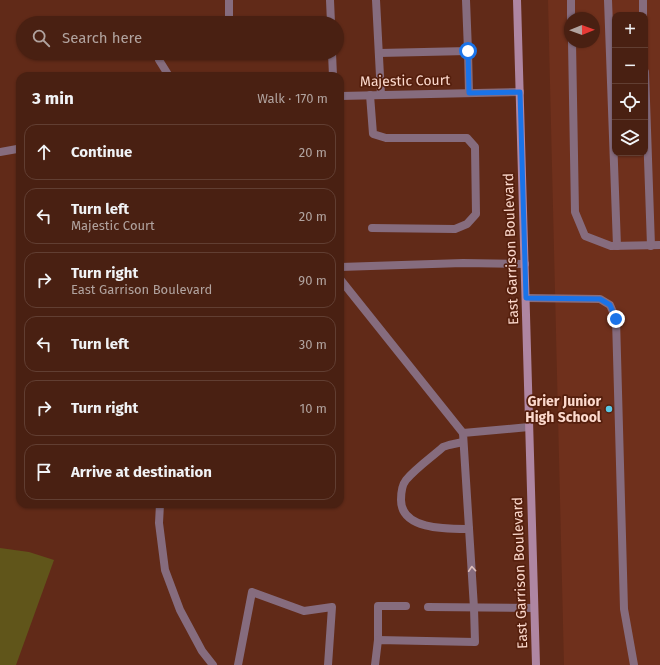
<!DOCTYPE html>
<meta charset="utf-8">
<style>
body{margin:0;font-family:"Fira Sans",sans-serif;background:#50281b;color:#f1f3f6}
.controls{position:absolute;right:12px;top:12px;display:grid;overflow:hidden;border-radius:8px;box-shadow:0 1px 3px #0004}
.controls button{width:36px;height:36px;display:grid;place-items:center;padding:0;border:0;border-bottom:1px solid #613e32;background:#492012;color:#f1f3f6;font:20px sans-serif}
.compass{position:absolute;left:564px;top:12px;width:36px;height:36px;border-radius:50%;background:#492012;box-shadow:0 1px 3px #0004;rotate:89deg}
.stop{position:absolute;width:12px;height:12px;margin:-9px;border:3px solid #1a73e8;border-radius:50%;background:#fff}
.stop.end{background:#1a73e8;border-color:#fff;box-shadow:0 1px 4px #0008}
.list{margin:0;padding:0;list-style:none}
h2{display:flex;justify-content:space-between;align-items:center;height:52px;margin:0;padding:0 16px;font-size:17px}
h2 small{font-size:13px;font-weight:400;color:#b1a39f}
.list li{display:grid;grid-template-columns:26px 1fr auto;gap:12px;align-items:center;box-sizing:border-box;height:56px;margin:0 8px 8px;padding:0 8px;border:1px solid #613e32;border-radius:12px}
.list b{display:block;font-size:15px;white-space:nowrap}
.list p{margin:0;font-size:13px;white-space:nowrap;color:#b1a39f}
.list em{font-size:13px;font-style:normal;color:#b1a39f}
.icon{flex:none;width:22px;height:22px;fill:none;stroke:currentColor;stroke-width:2;stroke-linecap:round;stroke-linejoin:round}
.map{position:relative;flex:none;width:660px;height:665px;overflow:hidden}
.search{position:absolute;background:#492012;box-shadow:0 1px 3px #0004;left:16px;top:16px;width:328px;height:44px;display:flex;align-items:center;gap:10px;box-sizing:border-box;padding:0 14px;border-radius:22px;color:#b1a39f;font-size:15px}
.panel{position:absolute;background:#492012;box-shadow:0 1px 3px #0004;left:16px;top:72px;width:328px;height:436px;border-radius:12px}
.map>svg:first-child{display:block}
.built{fill:#6f301c;fill-rule:evenodd}
.grass{fill:#60551a}
.lines{fill:none;stroke-linecap:round;stroke-linejoin:round}
.service{stroke:#866c7e;stroke-width:8}
.minor{stroke:#866c7e;stroke-width:8}
.secondary{stroke:#af86a2;stroke-width:8}
.oneway{stroke:#debeb9}
.route{stroke:#1a73e8;stroke-width:5}
.poi-dot{fill:#5ac8e5;stroke:#551f0d;stroke-width:1.5}
.labels{text-anchor:middle;dominant-baseline:central;stroke-width:3.5;stroke-linejoin:round;paint-order:stroke}
.street-label{font-size:14px;fill:#fcd9cd;stroke:#551f0d}
.poi-label{font-size:14px;font-weight:bold;fill:#fcd9cd;stroke:#551f0d;text-anchor:end}
</style>
<div class="map">
<svg width="660" height="665" viewBox="0 0 660 665">
<rect width="100%" height="100%" fill="#612a18"/>
<path class="built" d="M548,0H660V665H564ZM615,15H645V153H615ZM570,18H594V42H570Z"/>
<path class="grass" d="M0,548L29,552L54,560L16,665H0Z"/>
<g class="lines">
<g class="service">
<path d="M229,0V23"/>
<path d="M330,0L331,23"/>
<path d="M376,0L381,95"/>
<path d="M571,0V18"/>
<path d="M608,0L617,246"/>
<path d="M643,0V15"/>
<path d="M572,42L575,212L585,236L611,246L660,245"/>
<path d="M468,51L469,93"/>
<path d="M157,53L159,60L169,76"/>
<path d="M230,53V55L279,53"/>
<path d="M332,53L333,76"/>
<path d="M379,53L468,51L466,0"/>
<path d="M645,72L651,246"/>
<path d="M370,95L373,134L386,138H467L475,147L476,214L467,224L455,229L372,228"/>
<path d="M340,267L463,263L525,264"/>
<path d="M340,279L463,433"/>
<path d="M526,298L600,299L610,305L616,319L624,609L634,665"/>
<path d="M463,442L449,445L443,447C432,457 416,468 406,480C402,485 401,493 401,500C401,530 447,529 469,529"/>
<path d="M160,504L159,523L165,570L180,610L202,651L213,665"/>
<path d="M428,607L534,608"/>
<path d="M378,640V606H406"/>
<path d="M238,665L252,592L304,611L332,607L328,665"/>
<path d="M375,665L378,640L475,642L474,608L463,433L529,427"/>
</g>
<g class="minor">
<path d="M340,96L520,92"/>
<path d="M0,152L17,149"/>
</g>
<path class="secondary" d="M517,0L536,665"/>
</g>
<defs><path id="oneway-chevron" d="M-2-3.5L2.5 0L-2 3.5" fill="none" stroke-width="1.6" stroke-linecap="round" stroke-linejoin="round"/></defs>
<use class="oneway" href="#oneway-chevron" transform="translate(472 569) rotate(-94)"/>
<g class="lines">
<path class="route" d="M468,51L469,93L520,92L526,298L600,299L610,305L616,319"/>
</g>
<circle class="poi-dot" cx="609" cy="409" r="4"/>
<g class="labels">
<g class="street-label">
<text transform="translate(405 81) rotate(-1)">Majestic Court</text>
<text transform="translate(511 249) rotate(-92)">East Garrison Boulevard</text>
<text transform="translate(520 573) rotate(-92)">East Garrison Boulevard</text>
</g>
<g class="poi-label">
<text x="601" y="401">Grier Junior<tspan x="601" dy="16">High School</tspan></text>
</g>
</g>
</svg>
<div class="controls">
<button>+</button>
<button>−</button>
<button><svg class="icon" aria-label="locate" viewBox="0 0 24 24"><circle cx="12" cy="12" r="6"/><path d="M12 2v4M12 18v4M2 12h4M18 12h4"/></svg></button>
<button><svg class="icon" aria-label="layers" viewBox="0 0 24 24"><path d="M12 4l9 5-9 5-9-5zM3 14l9 5 9-5"/></svg></button>
</div>
<svg class="compass" viewBox="-18 -18 36 36"><path d="M0-13l5 13h-10z" fill="#e53935"/><path d="M0 13l5-13h-10z" fill="#b1a39f"/></svg>
<div class="stop" style="left:468px;top:51px"></div>
<div class="stop end" style="left:616px;top:319px"></div>
<div class="search"><svg class="icon" aria-label="search" viewBox="0 0 24 24"><circle cx="10" cy="10" r="6"/><path d="M15 15l6 6"/></svg>Search here</div>
<section class="panel">
<h2>3 min<small>Walk · 170 m</small></h2>
<ul class="list">
<li><svg class="icon" aria-label="ahead" viewBox="0 0 24 24"><path d="M12 20V5M6 11l6-6 6 6"/></svg><div><b>Continue</b></div><em>20 m</em></li>
<li><svg class="icon" aria-label="left" viewBox="0 0 24 24"><path d="M17 20v-9H6M10 6l-5 5 5 5"/></svg><div><b>Turn left</b><p>Majestic Court</p></div><em>20 m</em></li>
<li><svg class="icon" aria-label="right" viewBox="0 0 24 24"><path d="M7 20v-9h11M14 6l5 5-5 5"/></svg><div><b>Turn right</b><p>East Garrison Boulevard</p></div><em>90 m</em></li>
<li><svg class="icon" aria-label="left" viewBox="0 0 24 24"><path d="M17 20v-9H6M10 6l-5 5 5 5"/></svg><div><b>Turn left</b></div><em>30 m</em></li>
<li><svg class="icon" aria-label="right" viewBox="0 0 24 24"><path d="M7 20v-9h11M14 6l5 5-5 5"/></svg><div><b>Turn right</b></div><em>10 m</em></li>
<li><svg class="icon" aria-label="arrive" viewBox="0 0 24 24"><path d="M6 21V4h12l-3 4 3 4H6"/></svg><div><b>Arrive at destination</b></div></li>
</ul>
</section>
</div>
